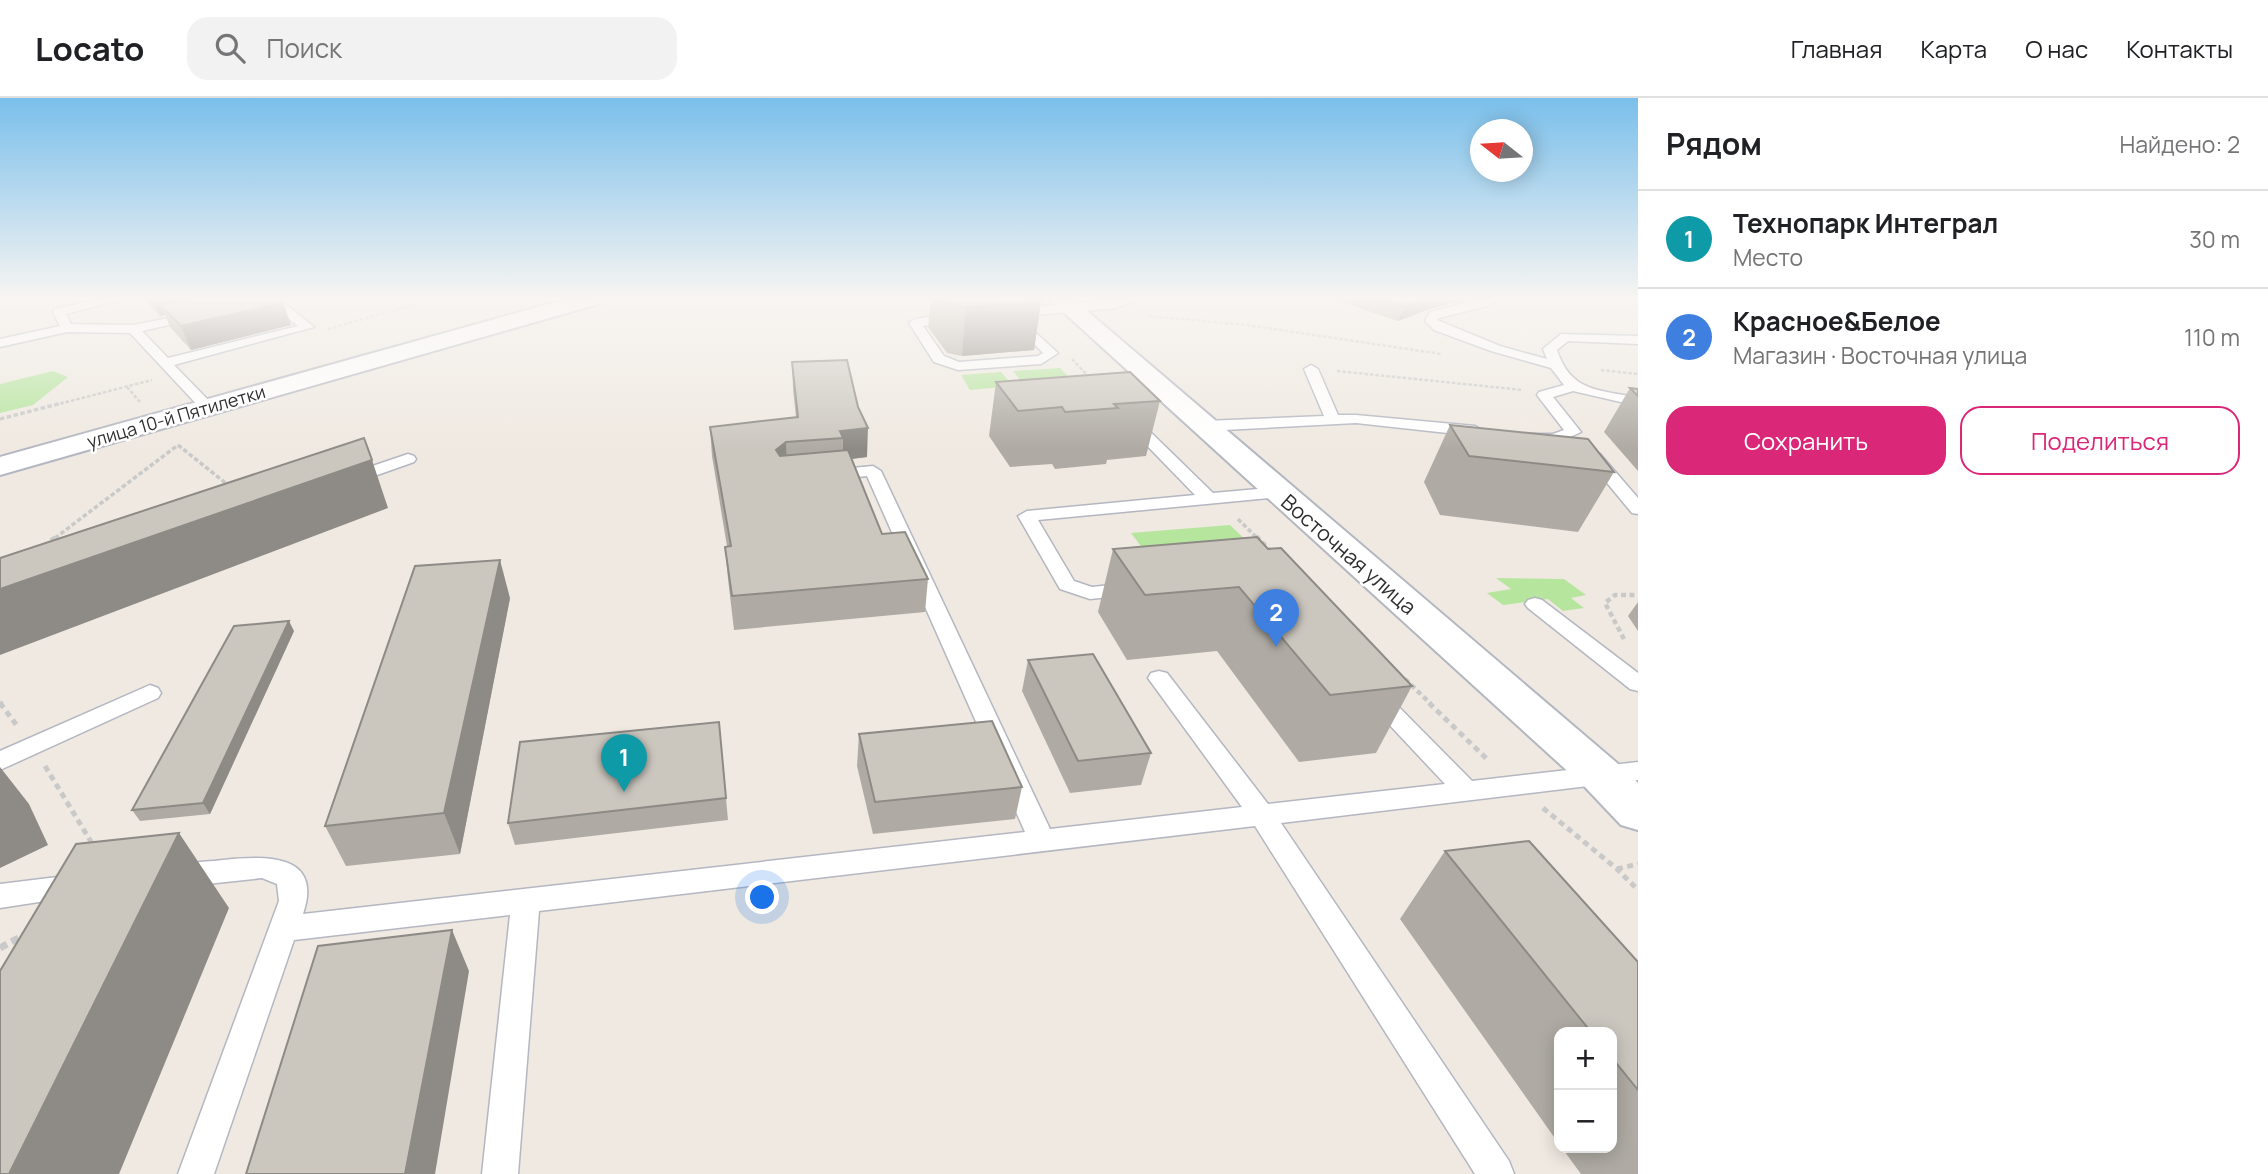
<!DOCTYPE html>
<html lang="ru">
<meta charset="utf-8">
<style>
body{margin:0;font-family:Manrope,sans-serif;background:#f2f2f2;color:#202124}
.controls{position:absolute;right:21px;bottom:21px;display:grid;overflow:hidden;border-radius:14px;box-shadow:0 4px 18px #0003}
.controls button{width:63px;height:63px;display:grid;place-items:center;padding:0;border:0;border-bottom:2px solid #e0e0e0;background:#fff;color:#202124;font:35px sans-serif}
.compass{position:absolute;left:1470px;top:21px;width:63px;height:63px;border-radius:50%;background:#fff;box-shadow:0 4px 18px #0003;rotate:287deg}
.you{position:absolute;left:763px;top:800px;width:24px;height:24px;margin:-18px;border:5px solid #fff;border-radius:50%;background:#1a73e8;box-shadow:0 0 0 10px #1a73e833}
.badge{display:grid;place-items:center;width:46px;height:46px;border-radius:50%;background:#db2777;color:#fff;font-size:23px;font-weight:700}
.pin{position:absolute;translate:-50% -58px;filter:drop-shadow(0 2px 4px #0008)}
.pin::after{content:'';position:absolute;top:37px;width:24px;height:21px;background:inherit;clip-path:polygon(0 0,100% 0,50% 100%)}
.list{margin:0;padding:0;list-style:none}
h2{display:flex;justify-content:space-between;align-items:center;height:91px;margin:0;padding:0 28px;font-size:30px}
h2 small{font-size:23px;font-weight:400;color:#757577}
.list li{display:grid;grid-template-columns:46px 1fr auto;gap:21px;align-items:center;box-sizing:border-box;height:98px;padding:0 28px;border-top:2px solid #e0e0e0}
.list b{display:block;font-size:26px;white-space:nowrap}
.list p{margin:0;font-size:23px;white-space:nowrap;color:#757577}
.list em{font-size:23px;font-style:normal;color:#757577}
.actions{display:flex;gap:14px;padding:21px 28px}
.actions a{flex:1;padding:16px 0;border:2px solid #db2777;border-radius:21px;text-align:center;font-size:24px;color:#db2777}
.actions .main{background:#db2777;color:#fff}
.icon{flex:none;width:38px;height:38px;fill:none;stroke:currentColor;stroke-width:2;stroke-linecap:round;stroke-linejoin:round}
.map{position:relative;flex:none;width:1638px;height:1076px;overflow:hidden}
header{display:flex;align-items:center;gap:42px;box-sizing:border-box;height:98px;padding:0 35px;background:#fff;border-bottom:2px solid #e0e0e0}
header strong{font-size:33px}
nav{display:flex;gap:38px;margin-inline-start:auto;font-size:24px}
.search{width:490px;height:63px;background:#f2f2f2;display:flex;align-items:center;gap:18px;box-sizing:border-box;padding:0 24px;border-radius:21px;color:#757577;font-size:26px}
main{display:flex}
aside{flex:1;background:#fff}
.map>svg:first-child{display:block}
.green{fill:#b6e59e}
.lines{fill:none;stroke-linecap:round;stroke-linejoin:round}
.lane-casing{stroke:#b4b7c1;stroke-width:3}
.street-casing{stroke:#b4b7c1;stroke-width:4}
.secondary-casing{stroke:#b4b7c1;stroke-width:4}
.path-far4{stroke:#c9c9c9;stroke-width:2.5;stroke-dasharray:3.5 2;stroke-linecap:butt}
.path-far3{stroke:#c9c9c9;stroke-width:3.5;stroke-dasharray:4.5 2.5;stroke-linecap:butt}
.path-far2{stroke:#c9c9c9;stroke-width:4.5;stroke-dasharray:5 3.5;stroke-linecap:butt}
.path-far1{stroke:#c9c9c9;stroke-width:5;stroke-dasharray:6 4.5;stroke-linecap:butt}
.path{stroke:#c9c9c9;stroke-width:7;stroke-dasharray:8 5;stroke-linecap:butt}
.lane{fill:#fff;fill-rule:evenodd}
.street{fill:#fff;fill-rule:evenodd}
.secondary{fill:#fff;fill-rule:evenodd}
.wall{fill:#afaba4}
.shaded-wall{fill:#8e8b86}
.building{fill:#cbc7bf;stroke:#8e8b86;stroke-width:2}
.labels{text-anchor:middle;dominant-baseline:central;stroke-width:5;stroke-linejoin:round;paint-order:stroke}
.far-street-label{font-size:18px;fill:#2e2e2e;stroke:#fff}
.street-label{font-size:21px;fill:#2e2e2e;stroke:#fff}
</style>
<header>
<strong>Locato</strong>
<div class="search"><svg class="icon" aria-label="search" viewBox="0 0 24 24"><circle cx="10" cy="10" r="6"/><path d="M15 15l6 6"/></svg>Поиск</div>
<nav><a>Главная</a><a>Карта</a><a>О нас</a><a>Контакты</a></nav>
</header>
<main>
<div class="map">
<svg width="1638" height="1076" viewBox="0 0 1638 1076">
<rect width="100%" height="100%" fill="#efe9e1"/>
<g class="green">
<path d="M1060,270L1074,285L1025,288L1013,273Z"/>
<path d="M53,273L68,279L33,307L0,315V286Z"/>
<path d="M1001,274L1013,288L970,292L961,277Z"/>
<path d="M1230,427L1260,456L1143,451L1131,435Z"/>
<path d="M1496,480L1564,481L1586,497L1571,500L1584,510L1563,513L1548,501L1503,507L1487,495L1511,491Z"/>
</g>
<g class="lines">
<defs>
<g id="lane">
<path d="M106,200H128L66,216L71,226L133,227L200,214V220L142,233L168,260L298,228L268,204H258L257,200H278L314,229L174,267L212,306L214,309L207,313L202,312L130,235L67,234L0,249V241L60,228L53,214L55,211Z"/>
<path d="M1124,200H1145L1115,210L1012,219L1006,215L1012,211Z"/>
<path d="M1486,200H1500L1491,207L1439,220L1437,222L1500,248L1547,261L1543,251L1561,236L1638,238V246L1568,243L1557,252C1571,295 1599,291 1638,300V308L1573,293L1553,299L1581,334L1555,346L1530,342L1527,339L1530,336H1553L1564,332L1537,297L1539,294L1564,287L1551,270L1491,253L1434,232L1425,223L1430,214Z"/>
<path d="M956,215L960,216V222L923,228L944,258L959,264L1038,258L1043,255L1011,222L1017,218L1058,255L1041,266L958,272L934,264L909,225L915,221Z"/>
<path d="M1311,267L1318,271L1338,317H1356L1475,328L1483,333L1475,338L1356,325L1205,333L1197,328L1205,323L1324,318L1304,271Z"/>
<path d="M1131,318L1136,320L1213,395L1280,389L1288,394L1280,399L1038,422L1074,483L1092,489L1129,485L1139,491L1129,497L1090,501L1060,491L1018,418L1027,413L1195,397L1126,326L1123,323L1126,320Z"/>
<path d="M1594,354L1600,356L1638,400V416L1632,415L1588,362L1586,359L1588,356Z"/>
<path d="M408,356L414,358L416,361L414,364L349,387L341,382L343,378Z"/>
<path d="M873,368L881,373L1050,731L1242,709L1148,580L1151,575L1159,573L1167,575L1268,706L1445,686L1368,604L1365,599L1368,594L1376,591L1384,594L1472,683L1638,664V682L1281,725L1509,1063L1514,1076H1475L1255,728L539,813L518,1076H482L510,817L294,842L214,1076H178L279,803L277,786L262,780L179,789L169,786L165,778L169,770C186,764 205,764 223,762C263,758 324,754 303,816L1025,734L867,378L831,382L823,377L831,372Z"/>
<path d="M1535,500L1542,502L1638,575V593L1630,591L1528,510L1525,506L1528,502Z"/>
<path d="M150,587L158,590L161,595L158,600L0,672V653Z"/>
<path d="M74,777L84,781L88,789L84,797L0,810V786Z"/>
</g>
<path id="street" d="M1048,200H1072L1617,665L1638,685V732L1621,727L1585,689Z"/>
<path id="secondary" d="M570,200H605L602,205L0,377V359Z"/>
</defs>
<use href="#lane" class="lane-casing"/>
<use href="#street" class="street-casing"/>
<use href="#secondary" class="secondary-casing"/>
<g class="path-far4">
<path d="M891,205L909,200"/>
<path d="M1148,218L1247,227L1441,256"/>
<path d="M328,231L437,200"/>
<path d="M1072,261L1090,280"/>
<path d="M1601,272L1638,276"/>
<path d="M1337,273L1523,292"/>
<path d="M127,289L140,304"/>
<path d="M55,307L152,282"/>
</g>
<g class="path-far3">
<path d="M0,321L62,305"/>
<path d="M178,347L228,387"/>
<path d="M1238,421L1257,440"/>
<path d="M55,440L178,347"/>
</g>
<g class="path-far2">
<path d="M1256,438L1272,454"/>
<path d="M44,448L57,438"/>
<path d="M1624,541L1605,505L1615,497H1638"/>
<path d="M1405,581L1431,606"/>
<path d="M0,604L2,606"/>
</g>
<g class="path-far1">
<path d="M0,605L18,629"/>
<path d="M1429,605L1489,663"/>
<path d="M45,668L93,747"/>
<path d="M1543,710L1617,771L1638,792"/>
<path d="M1617,771L1638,766"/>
</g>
<path class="path" d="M0,850L24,837"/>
<use href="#lane" class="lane"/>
<use href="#street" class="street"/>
<use href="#secondary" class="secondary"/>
</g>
<g class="wall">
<path d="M143,200L283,205L291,227L191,252L170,229L165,217L160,218Z"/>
<path d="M931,200H1038L1041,203L1034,252L962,258L947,255L928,229Z"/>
<path d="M1329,200H1471L1429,211L1398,223Z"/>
<path d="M792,264L867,359L851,361L882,436L928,481L925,514L734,532L728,481L725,449L727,448L712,358L710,329L796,320L793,291Z"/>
<path d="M996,284L1160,303L1146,358L1107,362L1106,366L1055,371L1052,366L1010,369L989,338Z"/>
<path d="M1630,290L1638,291V373L1604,334Z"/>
<path d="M1450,327L1614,374L1578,434L1440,417L1424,384Z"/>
<path d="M1113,451H1268L1412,588L1376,655L1299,664L1217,553L1127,562L1098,514Z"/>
<path d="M510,500L460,756L346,768L325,728Z"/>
<path d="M1638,504V533L1628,518Z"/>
<path d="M294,533L210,716L140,723L132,712Z"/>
<path d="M1028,562L1151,655L1141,687L1070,695L1022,593Z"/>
<path d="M719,624L728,722L515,747L508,725Z"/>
<path d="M859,636L1022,689L1015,721L873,736L857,668Z"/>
<path d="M1445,753L1638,864V1076H1581L1562,1050H1612V934H1559V1046L1400,821Z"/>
</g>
<g class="shaded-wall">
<path d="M152,200H241L160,207L165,217L160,218Z"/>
<path d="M1426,200H1471L1429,211L1398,223L1404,208Z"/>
<path d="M1041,203L1034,252L962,258L966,209Z"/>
<path d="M283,205L291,227L191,252L181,228Z"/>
<path d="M868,330L867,359L843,362V340L840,333Z"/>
<path d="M786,344L787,373L776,352Z"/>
<path d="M372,362L388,410L0,557V491Z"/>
<path d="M500,462L510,500L460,756L444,715Z"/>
<path d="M289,523L294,533L210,716L203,705Z"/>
<path d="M0,669L29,706L48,747L0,770Z"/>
<path d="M179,735L229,810L119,1076H9Z"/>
<path d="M452,832L469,873L435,1076H405Z"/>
</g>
<g class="building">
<path d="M191,200H277L283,205L181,228L160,207Z"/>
<path d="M947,200H1038L1041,203L966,209L952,206Z"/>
<path d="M1380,200H1426L1404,208Z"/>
<path d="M847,262L858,309L868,330L840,333L843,340L786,344L776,352L780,358L848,352L882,436L905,434L928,481L732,498L725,449L731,448L710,329L798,319L792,264Z"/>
<path d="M1130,274L1160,303L1114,306L1118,310L1065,314L1062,309L1018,313L996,284Z"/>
<path d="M1630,290L1638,291V298Z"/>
<path d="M1450,327L1588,341L1614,374L1469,358Z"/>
<path d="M364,340L372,362L0,491V460Z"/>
<path d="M1257,439L1268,451L1281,450L1412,588L1330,597L1239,489L1145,497L1113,451Z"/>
<path d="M500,462L444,715L325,728L415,468Z"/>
<path d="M289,523L203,705L132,712L234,528Z"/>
<path d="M1093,556L1151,655L1078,663L1028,562Z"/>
<path d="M992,623L1022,689L875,704L859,636Z"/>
<path d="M719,624L726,700L508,725L520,644Z"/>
<path d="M179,735L9,1076H0V873L76,746Z"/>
<path d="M1529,743L1638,864V992L1612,960V934H1591L1445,753Z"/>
<path d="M452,832L405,1076H246L318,848Z"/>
</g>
<linearGradient id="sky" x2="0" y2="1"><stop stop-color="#7abfeb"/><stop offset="0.57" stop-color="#f8f5f2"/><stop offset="1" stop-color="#f8f5f2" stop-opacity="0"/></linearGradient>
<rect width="1638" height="351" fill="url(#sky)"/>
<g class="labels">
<g class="far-street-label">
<text transform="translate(176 318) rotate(-16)">улица 10-й Пятилетки</text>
</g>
<g class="street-label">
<text transform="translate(1349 456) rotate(41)">Восточная улица</text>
</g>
</g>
</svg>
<div class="controls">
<button>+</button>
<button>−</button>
</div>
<svg class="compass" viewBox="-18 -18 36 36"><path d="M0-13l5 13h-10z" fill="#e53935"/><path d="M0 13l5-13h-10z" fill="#757577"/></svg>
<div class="you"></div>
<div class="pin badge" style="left:624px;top:694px;background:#0f9aa8">1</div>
<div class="pin badge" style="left:1276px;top:549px;background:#3f7fe0">2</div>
</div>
<aside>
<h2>Рядом<small>Найдено: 2</small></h2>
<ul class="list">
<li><span class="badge" style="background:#0f9aa8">1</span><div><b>Технопарк Интеграл</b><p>Место</p></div><em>30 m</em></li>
<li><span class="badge" style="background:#3f7fe0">2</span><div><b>Красное&amp;Белое</b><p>Магазин · Восточная улица</p></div><em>110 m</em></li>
</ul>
<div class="actions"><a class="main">Сохранить</a><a>Поделиться</a></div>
</aside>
</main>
